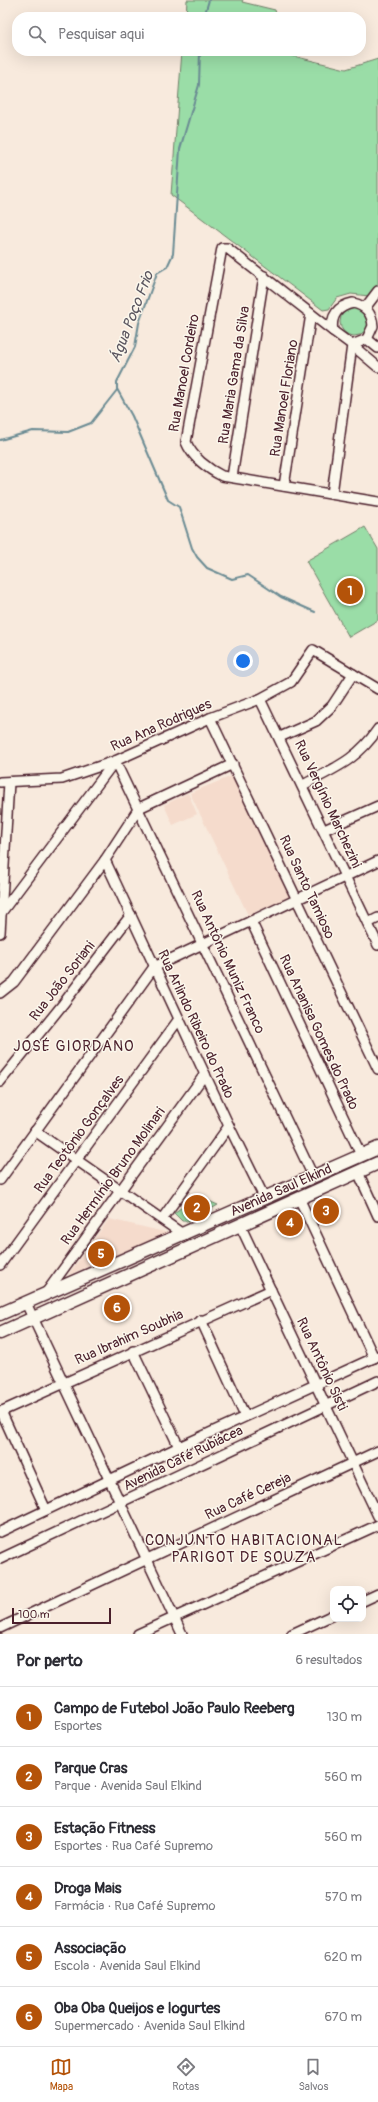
<!DOCTYPE html>
<html lang="pt">
<meta charset="utf-8">
<style>
body{margin:0;font-family:Pangolin,sans-serif;background:#f7f7f7;color:#2b2b33}
.controls{position:absolute;right:12px;bottom:12px;display:grid;overflow:hidden;border-radius:8px;box-shadow:0 4px 16px #0002}
.controls button{width:36px;height:36px;display:grid;place-items:center;padding:0;border:0;border-bottom:1px solid #e1e1e2;background:#fff;color:#2b2b33;font:20px sans-serif}
.scale{position:absolute;left:12px;bottom:10px;width:99px;box-sizing:border-box;padding-left:4px;border:2px solid #4a1f2b;border-top:0;font-size:11px;line-height:14px;white-space:nowrap;color:#4a1f2b;-webkit-text-stroke:3px #fbf7ec;paint-order:stroke}
.you{position:absolute;left:243px;top:661px;width:14px;height:14px;margin:-10px;border:3px solid #fff;border-radius:50%;background:#1a73e8;box-shadow:0 0 0 6px #1a73e833}
.badge{display:grid;place-items:center;width:26px;height:26px;border-radius:50%;background:#b45309;color:#fff;font-size:13px;font-weight:700}
.pin{position:absolute;translate:-50% -50%;border:2px solid #fff;box-shadow:0 1px 4px #0006}
.list{margin:0;padding:0;list-style:none}
h2{display:flex;justify-content:space-between;align-items:center;height:52px;margin:0;padding:0 16px;font-size:17px}
h2 small{font-size:13px;font-weight:400;color:#7c7c81}
.list li{display:grid;grid-template-columns:26px 1fr auto;gap:12px;align-items:center;box-sizing:border-box;height:60px;padding:0 16px;border-top:1px solid #e1e1e2}
.list b{display:block;font-size:15px;white-space:nowrap}
.list p{margin:0;font-size:13px;white-space:nowrap;color:#7c7c81}
.list em{font-size:13px;font-style:normal;color:#7c7c81}
.icon{flex:none;width:22px;height:22px;fill:none;stroke:currentColor;stroke-width:2;stroke-linecap:round;stroke-linejoin:round}
.map{position:relative;flex:none;width:378px;height:1634px;overflow:hidden}
.search{position:absolute;background:#fff;box-shadow:0 4px 16px #0002;left:12px;right:12px;top:12px;height:44px;display:flex;align-items:center;gap:10px;box-sizing:border-box;padding:0 14px;border-radius:16px;color:#7c7c81;font-size:15px}
.sheet{height:412px;background:#fff}
nav{display:flex;justify-content:space-around;align-items:center;box-sizing:border-box;height:56px;border-top:1px solid #e1e1e2;background:#fff;font-size:11px;color:#7c7c81}
nav a{display:grid;justify-items:center;gap:2px}
nav .on{color:#b45309}
.map>svg:first-child{display:block}
.built{fill:#f5dbcc}
.green{fill:#9adda7;stroke:#727e69}
.lines{fill:none;stroke-linecap:round;stroke-linejoin:round}
.stream{stroke:#6b8b93;stroke-width:2}
.minor-casing{stroke:#4a1f2b;stroke-width:12}
.major-casing{stroke:#4a1f2b;stroke-width:15}
.minor{stroke:#fbf7ec;stroke-width:9}
.major{stroke:#fbf7ec;stroke-width:12}
.labels{text-anchor:middle;dominant-baseline:central;stroke-width:3;stroke-linejoin:round;paint-order:stroke}
.street-label{font-size:14px;fill:#4a1f2b;stroke:#fbf7ec}
.water-label{font-size:15px;font-style:italic;fill:#5a555f;stroke:#fbf7ec}
.neighbourhood-label{font-size:15px;letter-spacing:1px;fill:#4a1f2b;stroke:#fbf7ec}
</style>
<div class="map">
<svg width="378" height="1634" viewBox="0 0 378 1634">
<rect width="100%" height="100%" fill="#f8eadd"/>
<filter id="ink" filterUnits="userSpaceOnUse"><feTurbulence type="fractalNoise" baseFrequency=".025" numOctaves="2"/><feDisplacementMap in="SourceGraphic" scale="8" xChannelSelector="R" yChannelSelector="G"/><feConvolveMatrix kernelMatrix="1 2 1 2 8 2 1 2 1" color-interpolation-filters="sRGB"/></filter>
<g filter="url(#ink)">
<g class="built">
<path d="M232,776L237,777L293,896L248,915L190,793Z"/>
<path d="M188,793L197,814L173,825L164,805Z"/>
<path d="M109,1219L169,1233L68,1275Z"/>
</g>
<g class="green">
<path d="M187,0H243L242,2L275,10L277,17H186Z"/>
<path d="M182,51H284L285,54L346,69L378,59V284L369,296L351,294L337,298L329,309L323,310L171,195Z"/>
<circle cx="354" cy="322" r="14"/>
<path d="M365,527L378,549V620L349,637L306,561Z"/>
<path d="M197,1196L218,1205L190,1221H182L174,1213Z"/>
</g>
<g class="lines">
<g class="stream">
<path d="M204,17L209,0"/>
<path d="M117,389L132,416L168,500L179,507L192,548L197,557L207,568L232,579L248,575L281,597L315,612"/>
<path d="M0,440L33,431L68,432L91,423L117,390V382L135,347L139,323L157,273L167,267L173,254L180,149L199,85L200,51"/>
</g>
<defs>
<g id="minor">
<path d="M353,303C366,306 372,313 373,326L367,339L352,345L333,331C330,316 338,306 353,303Z"/>
<path d="M365,308L378,291"/>
<path d="M333,331L227,248H222L186,442C192,457 208,469 222,476L378,502"/>
<path d="M367,339L378,348"/>
<path d="M352,345L378,367"/>
<path d="M232,477L264,276"/>
<path d="M284,486L311,314"/>
<path d="M332,494L352,345"/>
<path d="M260,699L378,945"/>
<path d="M210,718L378,1069"/>
<path d="M280,737L316,721L332,706L353,674"/>
<path d="M0,782L62,779L115,761L210,718L260,699L291,682L313,650L378,689"/>
<path d="M303,785C335,768 357,760 378,729"/>
<path d="M324,830L378,806"/>
<path d="M105,860L229,1126L265,1199"/>
<path d="M1,913L115,761L313,1176"/>
<path d="M251,921L361,1155"/>
<path d="M368,923L378,918"/>
<path d="M0,933L9,782"/>
<path d="M0,993L14,982L105,860L139,808L233,764"/>
<path d="M0,1082L63,1004L131,915"/>
<path d="M35,1131L184,1235"/>
<path d="M358,1172L378,1216"/>
<path d="M0,1180L154,967L378,861"/>
<path d="M299,1198L374,1358"/>
<path d="M162,1219L229,1126"/>
<path d="M240,1225L378,1516"/>
<path d="M0,1265L179,1019"/>
<path d="M46,1293L205,1074"/>
<path d="M26,1303L182,1634"/>
<path d="M201,1320L245,1416"/>
<path d="M133,1351L179,1447"/>
<path d="M1,1411L46,1510"/>
<path d="M0,1412L271,1290"/>
<path d="M0,1532L179,1447L378,1356"/>
<path d="M0,1559L378,1381"/>
<path d="M363,1601L378,1594"/>
<path d="M0,1628L378,1451"/>
<path d="M138,1634L378,1525"/>
<path d="M292,1634L333,1615"/>
</g>
<g id="major">
<path d="M0,1314L378,1148"/>
<path d="M0,1333L378,1163"/>
</g>
</defs>
<use href="#minor" class="minor-casing"/>
<use href="#major" class="major-casing"/>
<use href="#minor" class="minor"/>
<use href="#major" class="major"/>
</g>
</g>
<g class="labels">
<g class="street-label">
<text transform="translate(184 373) rotate(-80)">Rua Manoel Cordeiro</text>
<text transform="translate(234 375) rotate(-81)">Rua Maria Gama da Silva</text>
<text transform="translate(284 398) rotate(-81)">Rua Manoel Floriano</text>
<text transform="translate(161 725) rotate(-24)">Rua Ana Rodrigues</text>
<text transform="translate(328 804) rotate(65)">Rua Vergínio Marchezini</text>
<text transform="translate(307 887) rotate(65)">Rua Santo Tamioso</text>
<text transform="translate(228 962) rotate(65)">Rua Antônio Muniz Franco</text>
<text transform="translate(62 981) rotate(-52)">Rua João Soriani</text>
<text transform="translate(196 1024) rotate(65)">Rua Arlindo Ribeiro do Prado</text>
<text transform="translate(319 1032) rotate(65)">Rua Ananisa Gomes do Prado</text>
<text transform="translate(79 1134) rotate(-54)">Rua Teotônio Gonçalves</text>
<text transform="translate(113 1176) rotate(-54)">Rua Hermínio Bruno Molinari</text>
<text transform="translate(281 1190) rotate(-24)">Avenida Saul Elkind</text>
<text transform="translate(129 1337) rotate(-24)">Rua Ibrahim Soubhia</text>
<text transform="translate(322 1364) rotate(65)">Rua Antônio Sisti</text>
<text transform="translate(183 1458) rotate(-26)">Avenida Café Rubiácea</text>
<text transform="translate(248 1496) rotate(-25)">Rua Café Cereja</text>
</g>
<g class="water-label">
<text transform="translate(132 317) rotate(-69)">Água Poço Frio</text>
</g>
<g class="neighbourhood-label">
<text x="74" y="1046">JOSÉ GIORDANO</text>
<text x="244" y="1540">CONJUNTO HABITACIONAL<tspan x="244" dy="17">PARIGOT DE SOUZA</tspan></text>
</g>
</g>
</svg>
<div class="controls">
<button><svg class="icon" aria-label="locate" viewBox="0 0 24 24"><circle cx="12" cy="12" r="6"/><path d="M12 2v4M12 18v4M2 12h4M18 12h4"/></svg></button>
</div>
<div class="scale">100 m</div>
<div class="you"></div>
<div class="pin badge" style="left:350px;top:591px">1</div>
<div class="pin badge" style="left:197px;top:1208px">2</div>
<div class="pin badge" style="left:326px;top:1211px">3</div>
<div class="pin badge" style="left:290px;top:1223px">4</div>
<div class="pin badge" style="left:101px;top:1254px">5</div>
<div class="pin badge" style="left:117px;top:1308px">6</div>
<div class="search"><svg class="icon" aria-label="search" viewBox="0 0 24 24"><circle cx="10" cy="10" r="6"/><path d="M15 15l6 6"/></svg>Pesquisar aqui</div>
</div>
<section class="sheet">
<h2>Por perto<small>6 resultados</small></h2>
<ul class="list">
<li><span class="badge">1</span><div><b>Campo de Futebol João Paulo Reeberg</b><p>Esportes</p></div><em>130 m</em></li>
<li><span class="badge">2</span><div><b>Parque Cras</b><p>Parque · Avenida Saul Elkind</p></div><em>560 m</em></li>
<li><span class="badge">3</span><div><b>Estação Fitness</b><p>Esportes · Rua Café Supremo</p></div><em>560 m</em></li>
<li><span class="badge">4</span><div><b>Droga Mais</b><p>Farmácia · Rua Café Supremo</p></div><em>570 m</em></li>
<li><span class="badge">5</span><div><b>Associação</b><p>Escola · Avenida Saul Elkind</p></div><em>620 m</em></li>
<li><span class="badge">6</span><div><b>Oba Oba Queijos e Iogurtes</b><p>Supermercado · Avenida Saul Elkind</p></div><em>670 m</em></li>
</ul>
</section>
<nav>
<a class="on"><svg class="icon" aria-label="map" viewBox="0 0 24 24"><path d="M3 6l6-2 6 2 6-2v14l-6 2-6-2-6 2zM9 4v14M15 6v14"/></svg>Mapa</a>
<a><svg class="icon" aria-label="directions" viewBox="0 0 24 24"><path d="M12 3l9 9-9 9-9-9zM9 14v-3h6M13 9l2 2-2 2"/></svg>Rotas</a>
<a><svg class="icon" aria-label="saved" viewBox="0 0 24 24"><path d="M7 4h10v16l-5-4-5 4z"/></svg>Salvos</a>
</nav>
